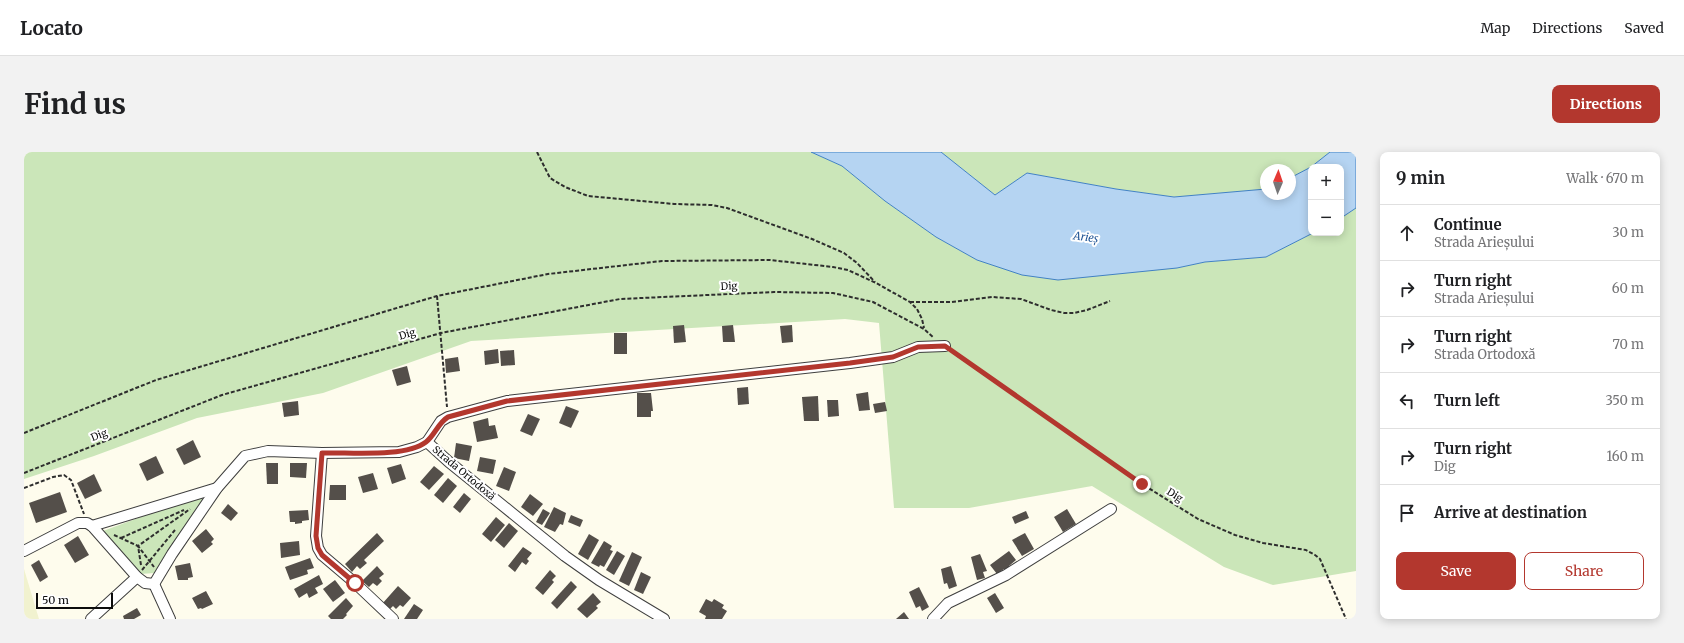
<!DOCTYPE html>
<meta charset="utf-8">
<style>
body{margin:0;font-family:Merriweather,serif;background:#f2f2f2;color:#202124}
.controls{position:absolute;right:12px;top:12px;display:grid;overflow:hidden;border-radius:8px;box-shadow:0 2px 10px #0003}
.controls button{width:36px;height:36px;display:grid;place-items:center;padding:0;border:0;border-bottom:1px solid #e0e0e0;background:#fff;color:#202124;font:20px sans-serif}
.compass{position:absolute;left:1236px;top:12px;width:36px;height:36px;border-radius:50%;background:#fff;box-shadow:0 2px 10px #0003;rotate:2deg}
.scale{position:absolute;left:12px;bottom:10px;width:77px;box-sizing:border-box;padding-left:4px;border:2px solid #0c0c0c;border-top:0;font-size:11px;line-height:14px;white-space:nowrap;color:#0c0c0c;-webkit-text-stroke:3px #fff;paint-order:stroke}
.stop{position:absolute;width:12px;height:12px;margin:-9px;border:3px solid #b3372e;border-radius:50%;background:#fff}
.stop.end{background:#b3372e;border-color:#fff;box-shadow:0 1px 4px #0008}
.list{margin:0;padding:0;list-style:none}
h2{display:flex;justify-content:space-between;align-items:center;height:52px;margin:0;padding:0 16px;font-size:17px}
h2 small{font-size:13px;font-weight:400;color:#757577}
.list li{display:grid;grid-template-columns:26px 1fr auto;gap:12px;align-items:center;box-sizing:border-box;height:56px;padding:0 16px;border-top:1px solid #e0e0e0}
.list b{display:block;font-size:15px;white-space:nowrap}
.list p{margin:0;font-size:13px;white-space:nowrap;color:#757577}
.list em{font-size:13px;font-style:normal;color:#757577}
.actions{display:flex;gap:8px;padding:12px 16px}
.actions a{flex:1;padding:9px 0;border:1px solid #b3372e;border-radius:8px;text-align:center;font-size:14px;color:#b3372e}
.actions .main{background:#b3372e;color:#fff}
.icon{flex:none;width:22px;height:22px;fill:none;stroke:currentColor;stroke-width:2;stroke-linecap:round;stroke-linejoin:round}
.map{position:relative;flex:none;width:1332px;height:467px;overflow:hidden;border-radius:8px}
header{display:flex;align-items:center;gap:24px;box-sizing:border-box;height:56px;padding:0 20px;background:#fff;border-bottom:1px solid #e0e0e0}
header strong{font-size:19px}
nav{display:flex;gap:22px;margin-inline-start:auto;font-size:14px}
.intro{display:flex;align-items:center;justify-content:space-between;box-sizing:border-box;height:96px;padding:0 24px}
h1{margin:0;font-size:28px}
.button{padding:10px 18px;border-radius:8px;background:#b3372e;color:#fff;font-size:14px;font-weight:700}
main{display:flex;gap:24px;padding:0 24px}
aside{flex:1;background:#fff;border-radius:8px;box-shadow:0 2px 10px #0003}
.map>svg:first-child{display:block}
.farmland{fill:#f1f2cf}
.green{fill:#cbe6b9}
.water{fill:#b5d4f2;stroke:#4181c4}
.building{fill:#544f4a}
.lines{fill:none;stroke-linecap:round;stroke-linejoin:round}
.street-casing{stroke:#3f3f3f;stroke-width:12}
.path{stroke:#2e2e2e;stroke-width:2;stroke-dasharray:4 2;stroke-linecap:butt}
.street{stroke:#fff;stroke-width:10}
.route{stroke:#b3372e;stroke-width:5}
.labels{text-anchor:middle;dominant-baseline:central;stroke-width:4;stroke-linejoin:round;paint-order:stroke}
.street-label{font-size:10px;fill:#0c0c0c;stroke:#fff}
.water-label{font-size:11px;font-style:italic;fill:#1f5495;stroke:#fff}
</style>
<header>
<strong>Locato</strong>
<nav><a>Map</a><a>Directions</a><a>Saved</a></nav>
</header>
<div class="intro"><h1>Find us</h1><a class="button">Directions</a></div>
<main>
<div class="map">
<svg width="1332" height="467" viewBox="0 0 1332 467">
<rect width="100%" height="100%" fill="#fefced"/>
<path class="farmland" d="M0,417L15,467H0Z"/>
<g class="green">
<path d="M0,0H787L818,14L861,49L912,85L953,108L1153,116L1181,110L1242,105L1289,81H1317V66L1332,56V419L1249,433L1200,415L1068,334L945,356H870L855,171L821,167L447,189L299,241L173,266L70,304L0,327Z"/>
<path d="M917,0H1306L1283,18L1266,26V18H1242V37L1239,38L1150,45L1092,37L1003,21L971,43Z"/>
<path d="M184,343L131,421L116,422L79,379L125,362Z"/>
</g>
<g class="water">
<path d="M787,0H917L971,43L1003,21L1092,37L1150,45L1242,37V42H1266V26L1287,15V81H1289L1242,105L1181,110L1153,116L1034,128L998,123L953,108L912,85L861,49L818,14Z"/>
<path d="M1306,0H1332V56L1317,66V15H1287Z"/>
</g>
<g class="building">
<path d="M660,173L662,190L650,191L649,174Z"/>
<path d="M709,173L711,190H699L698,174Z"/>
<path d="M768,173L769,190L758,191L756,174Z"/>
<rect x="590" y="181" width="13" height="21"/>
<path d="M474,197L475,211L461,213L460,199Z"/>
<path d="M490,198L491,213L477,214L476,199Z"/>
<path d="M434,205L436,219L422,221L421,207Z"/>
<path d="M383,214L387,230L373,234L368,218Z"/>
<path d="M724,235L725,252L714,253L713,236Z"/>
<path d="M844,240L846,258L835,259L832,242Z"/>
<path d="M613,241H627L629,259H627V265H613Z"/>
<path d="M794,244L795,269H780L778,245Z"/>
<path d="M803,248H814L815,264L804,265Z"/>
<path d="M274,249L275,263L260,265L258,251Z"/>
<path d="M861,250L863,259L851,261L849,252Z"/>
<path d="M542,254L555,259L547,276L535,271Z"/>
<path d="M504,262L516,267L508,284L496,279Z"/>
<path d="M464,266L465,274L471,273L474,286L453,290L449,270Z"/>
<path d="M169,288L177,305L160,313L152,297Z"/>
<path d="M432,291L448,294L445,309L430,306Z"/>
<path d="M132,304L140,321L123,329L115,312Z"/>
<path d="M456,305L472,308L469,322L453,319Z"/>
<path d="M242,311H254V332H243Z"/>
<path d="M266,311H283L282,326L266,325Z"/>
<path d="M377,312L382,327L368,332L363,316Z"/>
<path d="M410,314L420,322L405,338L396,330Z"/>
<path d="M480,315L492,320L485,339L472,334Z"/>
<path d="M349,321L354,337L339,341L334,325Z"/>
<path d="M70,322L78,339L61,347L53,331Z"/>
<path d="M424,326L433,334L419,351L410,343Z"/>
<path d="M306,333H322V348H305Z"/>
<path d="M36,340L43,360L12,371L5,351Z"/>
<path d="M440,341L447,347L436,361L429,355Z"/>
<path d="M506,342L519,352L509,364L497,355Z"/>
<path d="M204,352L214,361L207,369L197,361Z"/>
<path d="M530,355L542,361L539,373L536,372L531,380L520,375Z"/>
<path d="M519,357L526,361L518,373L512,370Z"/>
<path d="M1043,357L1052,372L1039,380L1030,365Z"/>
<path d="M284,358L285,368L278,369V371L271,372V370H266L265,359Z"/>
<path d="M1002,359L1005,366L991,372L988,365Z"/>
<path d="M547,363L559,368L556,375L544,370Z"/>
<path d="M472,365L481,373L467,390L458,382Z"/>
<path d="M485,371L494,379L480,396L471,388Z"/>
<path d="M182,377L190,387L187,390L189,392L178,401L168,389Z"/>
<path d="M353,381L360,389L340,408L343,411L336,417L333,414L328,420L321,412Z"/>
<path d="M1001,381L1010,397L998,404L988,388Z"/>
<path d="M565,382L575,388L564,408L554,402Z"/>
<path d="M54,384L65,403L51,411L40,393Z"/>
<path d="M275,389L276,403L257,406L256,391Z"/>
<path d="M580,389L588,394L586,398L589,399L580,415L576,413L575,415L567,411Z"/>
<path d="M499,395L508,401L503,407L505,409L502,413L498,410L491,420L484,414Z"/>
<path d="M593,399L601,404L590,423L582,418Z"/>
<path d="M985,399L992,408L985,414L986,415L981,419L980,417L973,422L966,413Z"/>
<path d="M608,400L618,405L605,434L595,429Z"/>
<path d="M956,402L963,419L959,420L961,426L953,428L947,405Z"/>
<path d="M286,406L290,416L283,418L284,422L266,428L261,415Z"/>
<path d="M15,408L24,425L16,430L7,413Z"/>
<path d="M166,411L169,425L164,426V428H154L151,414Z"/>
<path d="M353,414L360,422L355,426L358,429L353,434L349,431L345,435L338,429Z"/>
<path d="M927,414L933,434L925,437L923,431L920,432L917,417Z"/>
<path d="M526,418L532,424L528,428L530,430L519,443L511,436Z"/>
<path d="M617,420L627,425L619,442L610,438Z"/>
<path d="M295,423L299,432L291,436L294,441L285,446L283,441L275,446L270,437Z"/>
<path d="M311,428L321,441L309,450L299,437Z"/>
<path d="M547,429L553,435L533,457L527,451Z"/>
<path d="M374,434L387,446L379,455L376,453L372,457L369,454L365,458L358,452Z"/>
<path d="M895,435L905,455L898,459L896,454L892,456L885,440Z"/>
<path d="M182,439L189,452L178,457L177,456L174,457L168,446Z"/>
<path d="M569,441L577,450L572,454L574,456L563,466L553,457Z"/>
<path d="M971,441L980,456L972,461L963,446Z"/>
<path d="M322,446L329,454L322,462L323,463L319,467H307L304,464Z"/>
<path d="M682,447L688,450L690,447L700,453L698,456L703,459L698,467H681L682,464L675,460Z"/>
<path d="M390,452L399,458L393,467H380Z"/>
<path d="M113,456L117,463L110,467H100L99,464Z"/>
<path d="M880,460L885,467H872Z"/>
</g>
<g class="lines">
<defs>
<g id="street">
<path d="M403,290L417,269L424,265L483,249L826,211L869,205L894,195L921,194"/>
<path d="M298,301L292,384L294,396L298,403L331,431L369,467"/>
<path d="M68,374L193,336"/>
<path d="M0,399L54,371H63L68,374L113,425L121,431L130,432"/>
<path d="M130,432L148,402L193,336L221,304L244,299L298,301L375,300L393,295L403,290L425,310L541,404L575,428L640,467"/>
<path d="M130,432L146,467"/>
<path d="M67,467L113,425"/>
<path d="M909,467L924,451L982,423L1087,357"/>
</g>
</defs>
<use href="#street" class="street-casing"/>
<g class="path">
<path d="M513,0L526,26L541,35L564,44L650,52L688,53L703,56L788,87L820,101L833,111L851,130"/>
<path d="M413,144L423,255"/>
<path d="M886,150H928L968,145L997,147L1027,158L1040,161H1050L1063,158L1086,149"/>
<path d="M928,200L1118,332L1174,367L1211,383L1239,391L1282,398L1291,403L1296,407L1322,467"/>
<path d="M0,281L132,228L413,144L524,122L638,109L746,108L809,115L824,118L852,131L886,150L893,157L898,167L900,176"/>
<path d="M0,321L198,243L417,181L596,147L750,140L809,141L849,150L900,177L909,185"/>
<path d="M0,336L29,325L40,323L47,328L60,362"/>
<path d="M90,383L114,394L166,357"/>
<path d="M97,386L160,358"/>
<path d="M117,413L114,394L130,415"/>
<path d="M118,418L151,378"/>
</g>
<use href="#street" class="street"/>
</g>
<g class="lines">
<path class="route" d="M331,431L298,403L294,396L292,384L298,301C325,300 381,306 402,290C411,283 414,271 424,265L483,249L826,211L869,205L894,195L921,194L1118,332"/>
</g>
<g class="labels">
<g class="street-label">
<text transform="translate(705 134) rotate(-3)">Dig</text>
<text transform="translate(383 182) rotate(-16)">Dig</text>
<text transform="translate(75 283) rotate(-22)">Dig</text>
<text transform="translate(440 321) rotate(40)">Strada Ortodoxă</text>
<text transform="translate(1151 343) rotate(32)">Dig</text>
</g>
<g class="water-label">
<text transform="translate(1062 85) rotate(8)">Arieș</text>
</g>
</g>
</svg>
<div class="controls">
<button>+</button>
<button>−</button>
</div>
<svg class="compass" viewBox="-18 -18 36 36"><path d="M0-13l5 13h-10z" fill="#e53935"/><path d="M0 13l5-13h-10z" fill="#757577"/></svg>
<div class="scale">50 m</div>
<div class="stop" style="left:331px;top:431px"></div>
<div class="stop end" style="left:1118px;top:332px"></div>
</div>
<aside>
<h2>9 min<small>Walk · 670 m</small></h2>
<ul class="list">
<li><svg class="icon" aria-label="ahead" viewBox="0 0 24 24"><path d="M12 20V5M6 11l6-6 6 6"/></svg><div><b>Continue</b><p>Strada Arieșului</p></div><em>30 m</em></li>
<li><svg class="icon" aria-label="right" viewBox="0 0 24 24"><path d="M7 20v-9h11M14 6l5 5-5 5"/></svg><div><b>Turn right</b><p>Strada Arieșului</p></div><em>60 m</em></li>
<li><svg class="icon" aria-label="right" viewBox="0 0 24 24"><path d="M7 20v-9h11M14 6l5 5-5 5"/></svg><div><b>Turn right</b><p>Strada Ortodoxă</p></div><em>70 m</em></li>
<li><svg class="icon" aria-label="left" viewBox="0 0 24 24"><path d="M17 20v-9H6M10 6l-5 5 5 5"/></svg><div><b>Turn left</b></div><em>350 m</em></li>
<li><svg class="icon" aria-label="right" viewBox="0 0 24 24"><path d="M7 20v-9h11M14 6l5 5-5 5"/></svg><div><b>Turn right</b><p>Dig</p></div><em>160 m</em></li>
<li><svg class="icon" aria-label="arrive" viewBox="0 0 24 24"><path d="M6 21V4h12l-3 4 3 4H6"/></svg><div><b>Arrive at destination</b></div></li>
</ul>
<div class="actions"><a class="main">Save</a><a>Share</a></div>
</aside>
</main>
